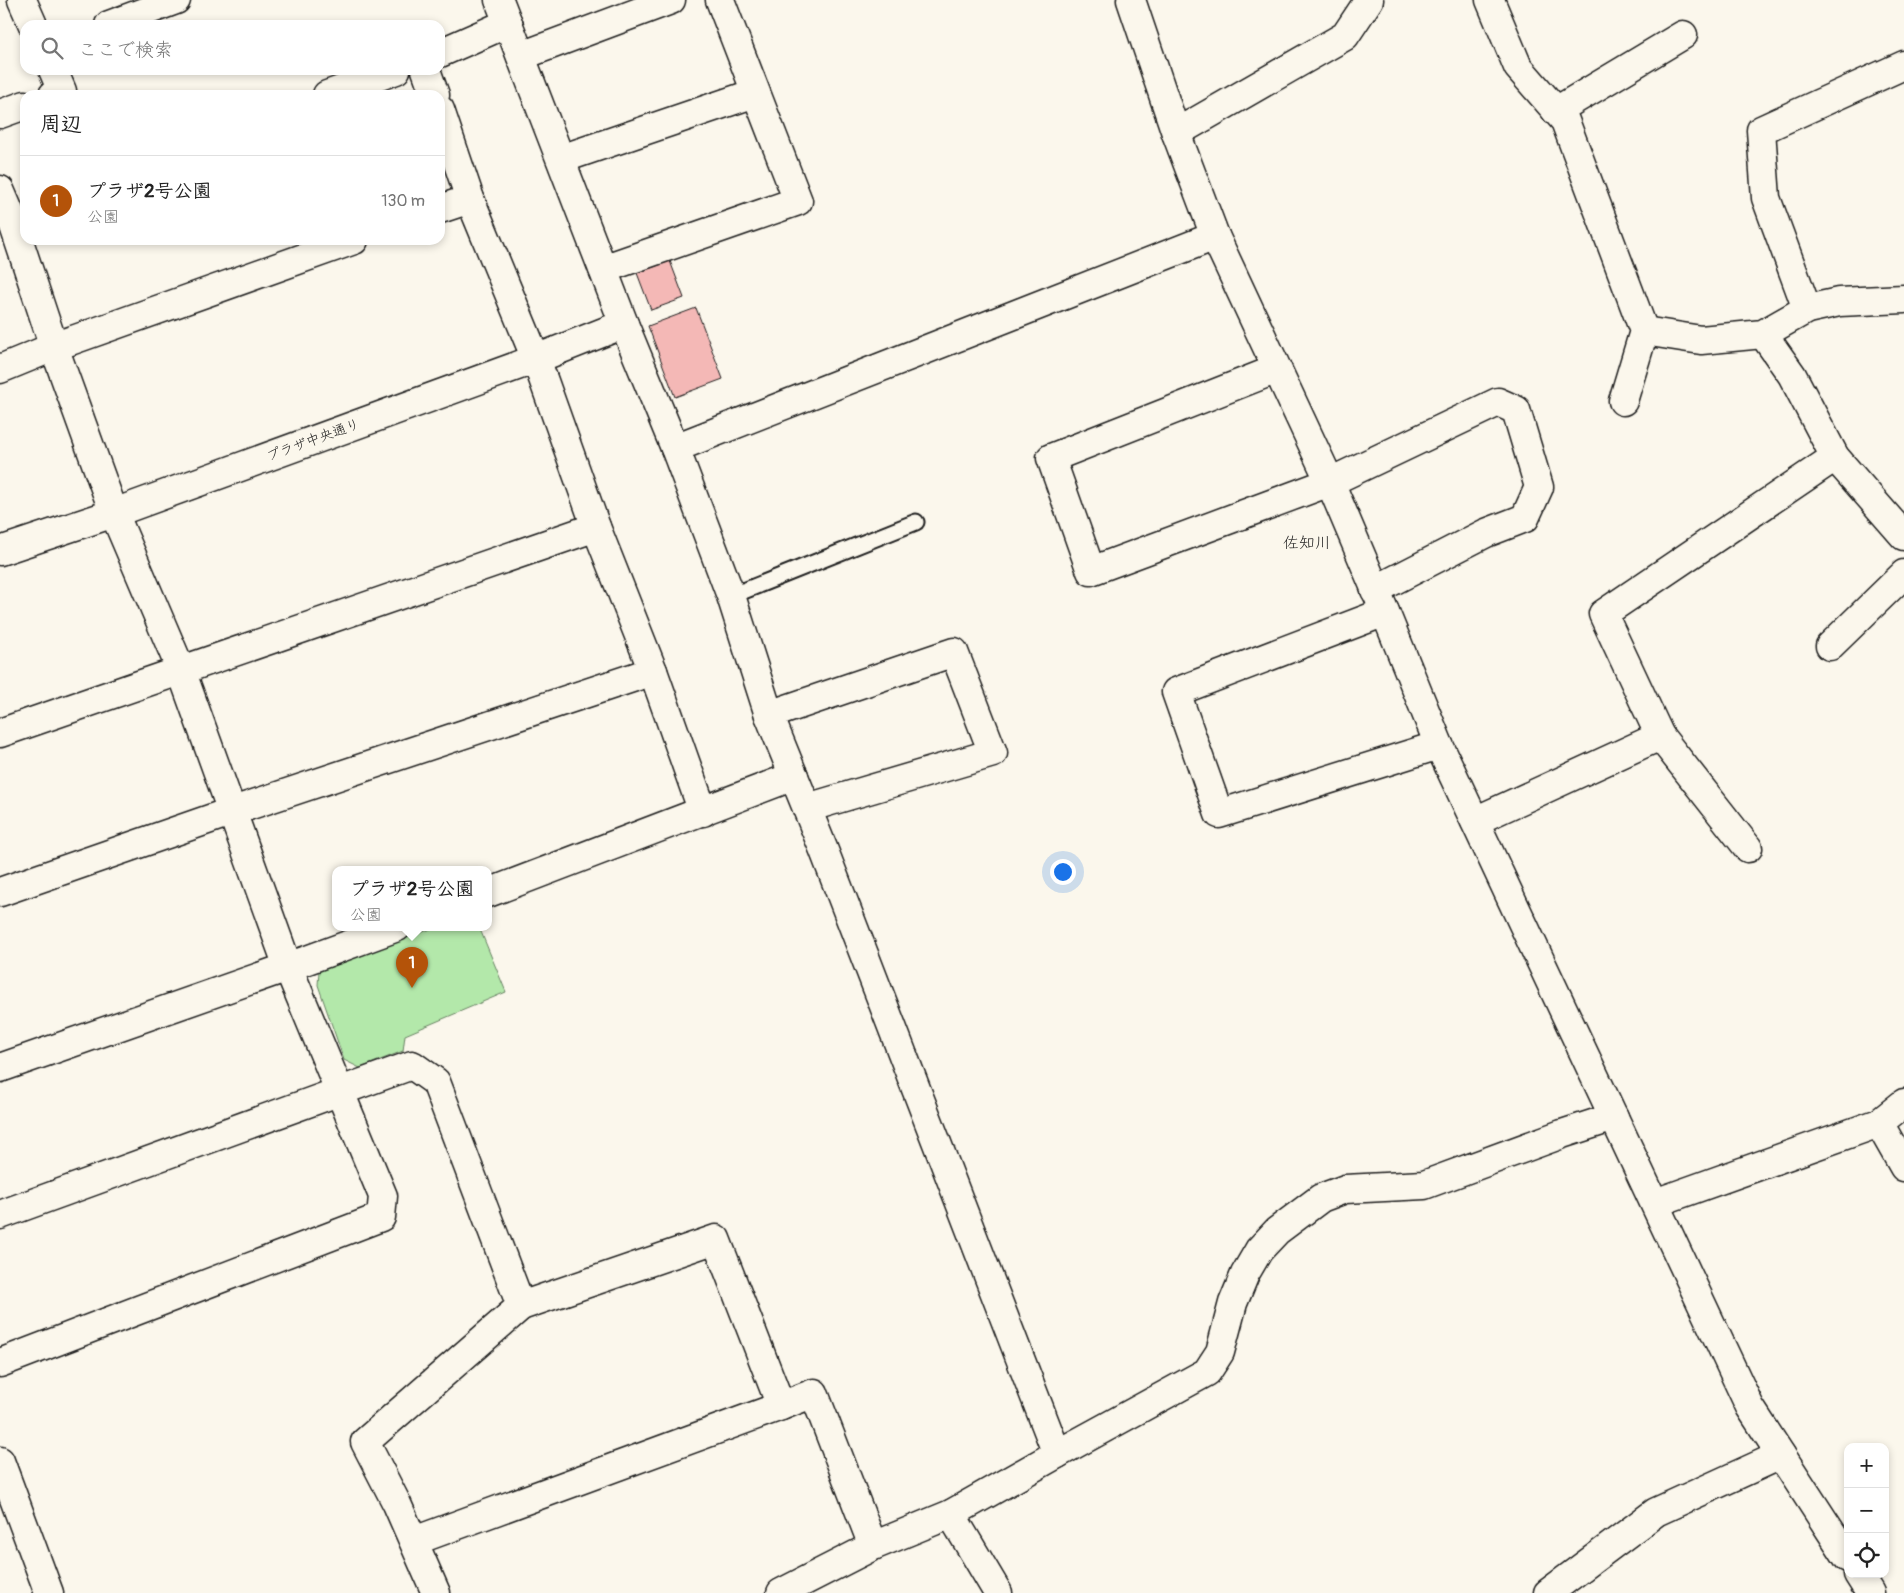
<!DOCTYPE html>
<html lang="ja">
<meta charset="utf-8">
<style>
body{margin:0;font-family:Pangolin,"Klee One",sans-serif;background:#f2f2f2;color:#222}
.controls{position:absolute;right:15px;bottom:15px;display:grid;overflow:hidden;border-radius:10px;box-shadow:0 2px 8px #0003}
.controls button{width:45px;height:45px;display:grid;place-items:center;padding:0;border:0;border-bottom:1px solid #e0e0e0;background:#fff;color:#222;font:25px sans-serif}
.you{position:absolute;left:1062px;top:871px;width:18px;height:18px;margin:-12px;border:4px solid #fff;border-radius:50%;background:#1a73e8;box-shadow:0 0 0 8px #1a73e833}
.badge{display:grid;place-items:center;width:32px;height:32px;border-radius:50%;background:#b45309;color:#fff;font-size:16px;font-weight:700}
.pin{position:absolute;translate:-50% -41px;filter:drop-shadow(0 1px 2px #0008)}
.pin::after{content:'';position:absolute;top:26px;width:18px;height:15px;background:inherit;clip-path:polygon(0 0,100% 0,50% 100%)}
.popup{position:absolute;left:332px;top:866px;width:160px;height:65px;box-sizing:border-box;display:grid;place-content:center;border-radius:10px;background:#fff;filter:drop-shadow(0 1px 4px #0005);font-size:16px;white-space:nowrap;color:#767676}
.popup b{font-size:19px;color:#222}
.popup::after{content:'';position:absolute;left:50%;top:100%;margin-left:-10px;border:10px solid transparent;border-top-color:#fff}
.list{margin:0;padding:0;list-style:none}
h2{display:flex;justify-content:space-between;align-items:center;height:65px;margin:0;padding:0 20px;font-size:21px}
h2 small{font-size:16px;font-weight:400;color:#767676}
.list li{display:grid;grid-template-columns:32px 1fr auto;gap:15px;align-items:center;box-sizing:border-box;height:90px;padding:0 20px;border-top:1px solid #e0e0e0}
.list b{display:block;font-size:19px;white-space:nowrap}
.list p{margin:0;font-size:16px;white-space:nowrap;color:#767676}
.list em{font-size:16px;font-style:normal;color:#767676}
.icon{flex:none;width:28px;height:28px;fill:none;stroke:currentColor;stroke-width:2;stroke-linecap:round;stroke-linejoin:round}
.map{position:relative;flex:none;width:1904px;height:1593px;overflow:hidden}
.search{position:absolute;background:#fff;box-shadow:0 2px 8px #0003;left:20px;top:20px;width:425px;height:55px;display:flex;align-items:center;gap:12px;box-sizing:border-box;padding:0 18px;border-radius:15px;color:#767676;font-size:19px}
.panel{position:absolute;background:#fff;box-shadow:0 2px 8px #0003;left:20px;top:90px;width:425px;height:155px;border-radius:15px}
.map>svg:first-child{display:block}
.green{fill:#b3e8aa;stroke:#688263}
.building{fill:#f4b8b6;stroke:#1c1c1c}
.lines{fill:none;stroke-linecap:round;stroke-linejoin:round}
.lane-casing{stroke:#1c1c1c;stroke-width:19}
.street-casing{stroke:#1c1c1c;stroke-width:31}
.secondary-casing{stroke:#1c1c1c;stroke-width:31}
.lane{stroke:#fbf7ec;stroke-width:15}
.street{stroke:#fbf7ec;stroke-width:28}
.secondary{stroke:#fbf7ec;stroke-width:28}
.labels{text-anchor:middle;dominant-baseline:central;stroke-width:4;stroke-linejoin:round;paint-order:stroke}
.street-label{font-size:14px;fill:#1c1c1c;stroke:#fbf7ec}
.quarter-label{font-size:16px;fill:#1c1c1c;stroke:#fbf7ec}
</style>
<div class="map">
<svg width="1904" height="1593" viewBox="0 0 1904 1593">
<rect width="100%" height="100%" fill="#fbf7ec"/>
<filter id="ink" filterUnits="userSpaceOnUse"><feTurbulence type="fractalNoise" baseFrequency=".02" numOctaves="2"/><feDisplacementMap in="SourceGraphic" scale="10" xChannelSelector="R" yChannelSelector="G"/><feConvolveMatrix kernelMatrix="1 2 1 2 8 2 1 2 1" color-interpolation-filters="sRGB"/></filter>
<g filter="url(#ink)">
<path class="green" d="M436,927H479L506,992L405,1035L403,1051L360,1068L344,1060L318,985L319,971Z"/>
<g class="building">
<path d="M670,261L684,298L651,310L637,273Z"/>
<path d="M696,308L723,379L675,397L648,326Z"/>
</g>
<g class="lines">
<defs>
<path id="lane" d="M731,596L916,522"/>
<g id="street">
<path d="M22,0L33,25"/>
<path d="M499,0L624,324L675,448L731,596L769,715L823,848L1057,1454L951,1514L873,1546L781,1593"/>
<path d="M1131,0L1176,133L1215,236L1330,482L1385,612L1439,745L1750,1407L1848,1558"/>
<path d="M1490,0L1518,67L1565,121L1644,331L1623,401"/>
<path d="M109,25L176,0"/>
<path d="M440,53L508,23"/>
<path d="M521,56L671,0"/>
<path d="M426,70L435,95"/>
<path d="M53,95L62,91L53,70"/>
<path d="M327,95L396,70"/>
<path d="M440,110L470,199L536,359L596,527L653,671L703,812"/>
<path d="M1556,111L1683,35"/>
<path d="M0,114L25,105"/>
<path d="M1176,133L1345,36L1369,0"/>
<path d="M561,159L755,93"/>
<path d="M0,190L9,211L54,347L114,513L181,670L288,967L383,1196L381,1217L0,1363"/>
<path d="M440,209L470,199"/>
<path d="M603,269L798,201L720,0"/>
<path d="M1807,309L1766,198L1761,130L1904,65"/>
<path d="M1644,331L1701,340L1763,334L1807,309L1839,302L1904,299"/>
<path d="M1763,334L1792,375L1835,457L1904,536"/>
<path d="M0,369L56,346L354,240"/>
<path d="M1277,369L1051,458L1091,571L1330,482L1498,402L1516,410L1539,487L1525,518L1486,533L1375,590"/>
<path d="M675,448L1215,236"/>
<path d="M1385,612L1176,692L1219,814L1439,745"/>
<path d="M1830,646L1904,574"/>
<path d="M769,715L954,652L993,753L807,808"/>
<path d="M0,733L596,527"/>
<path d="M1475,821L1660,736"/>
<path d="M1748,848L1660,736L1603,614L1835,457"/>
<path d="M0,892L233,811L653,671"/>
<path d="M488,893L794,776"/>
<path d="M0,1068L288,967L397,927"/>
<path d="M1879,1123L1904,1167"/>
<path d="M1655,1203L1879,1123L1904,1103"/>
<path d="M0,1215L412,1065L436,1082L521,1306L365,1442L397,1504L436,1593"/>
<path d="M781,1406L814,1393L873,1546"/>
<path d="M1057,1454L1207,1372L1220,1352L1233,1303L1245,1274L1259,1250L1277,1231L1321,1198L1345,1189L1424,1185L1562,1134L1614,1117"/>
<path d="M0,1461L49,1593"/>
<path d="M951,1514L998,1593"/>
<path d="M414,1541L781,1406L716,1239L521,1306"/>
<path d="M1858,1574L1870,1593"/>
<path d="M1548,1593L1656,1512L1781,1455"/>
</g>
<path id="secondary" d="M0,551L114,513L536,359L624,324"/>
</defs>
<use href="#lane" class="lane-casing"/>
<use href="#street" class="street-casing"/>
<use href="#secondary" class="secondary-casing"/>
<use href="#lane" class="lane"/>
<use href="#street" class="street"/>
<use href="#secondary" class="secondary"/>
</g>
</g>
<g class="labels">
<g class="street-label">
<text transform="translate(313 440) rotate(-20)">プラザ中央通り</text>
</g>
<g class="quarter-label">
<text x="1307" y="543">佐知川</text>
</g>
</g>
</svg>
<div class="controls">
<button>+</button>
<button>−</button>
<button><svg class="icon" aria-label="locate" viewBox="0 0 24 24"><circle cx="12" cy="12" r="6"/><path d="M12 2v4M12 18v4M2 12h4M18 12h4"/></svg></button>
</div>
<div class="you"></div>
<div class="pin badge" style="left:412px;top:988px">1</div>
<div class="popup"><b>プラザ2号公園</b>公園</div>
<div class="search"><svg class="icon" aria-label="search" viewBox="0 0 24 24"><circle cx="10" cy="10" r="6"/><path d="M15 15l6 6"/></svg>ここで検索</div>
<section class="panel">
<h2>周辺<small></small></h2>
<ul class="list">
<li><span class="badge">1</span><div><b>プラザ2号公園</b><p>公園</p></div><em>130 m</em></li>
</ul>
</section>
</div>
